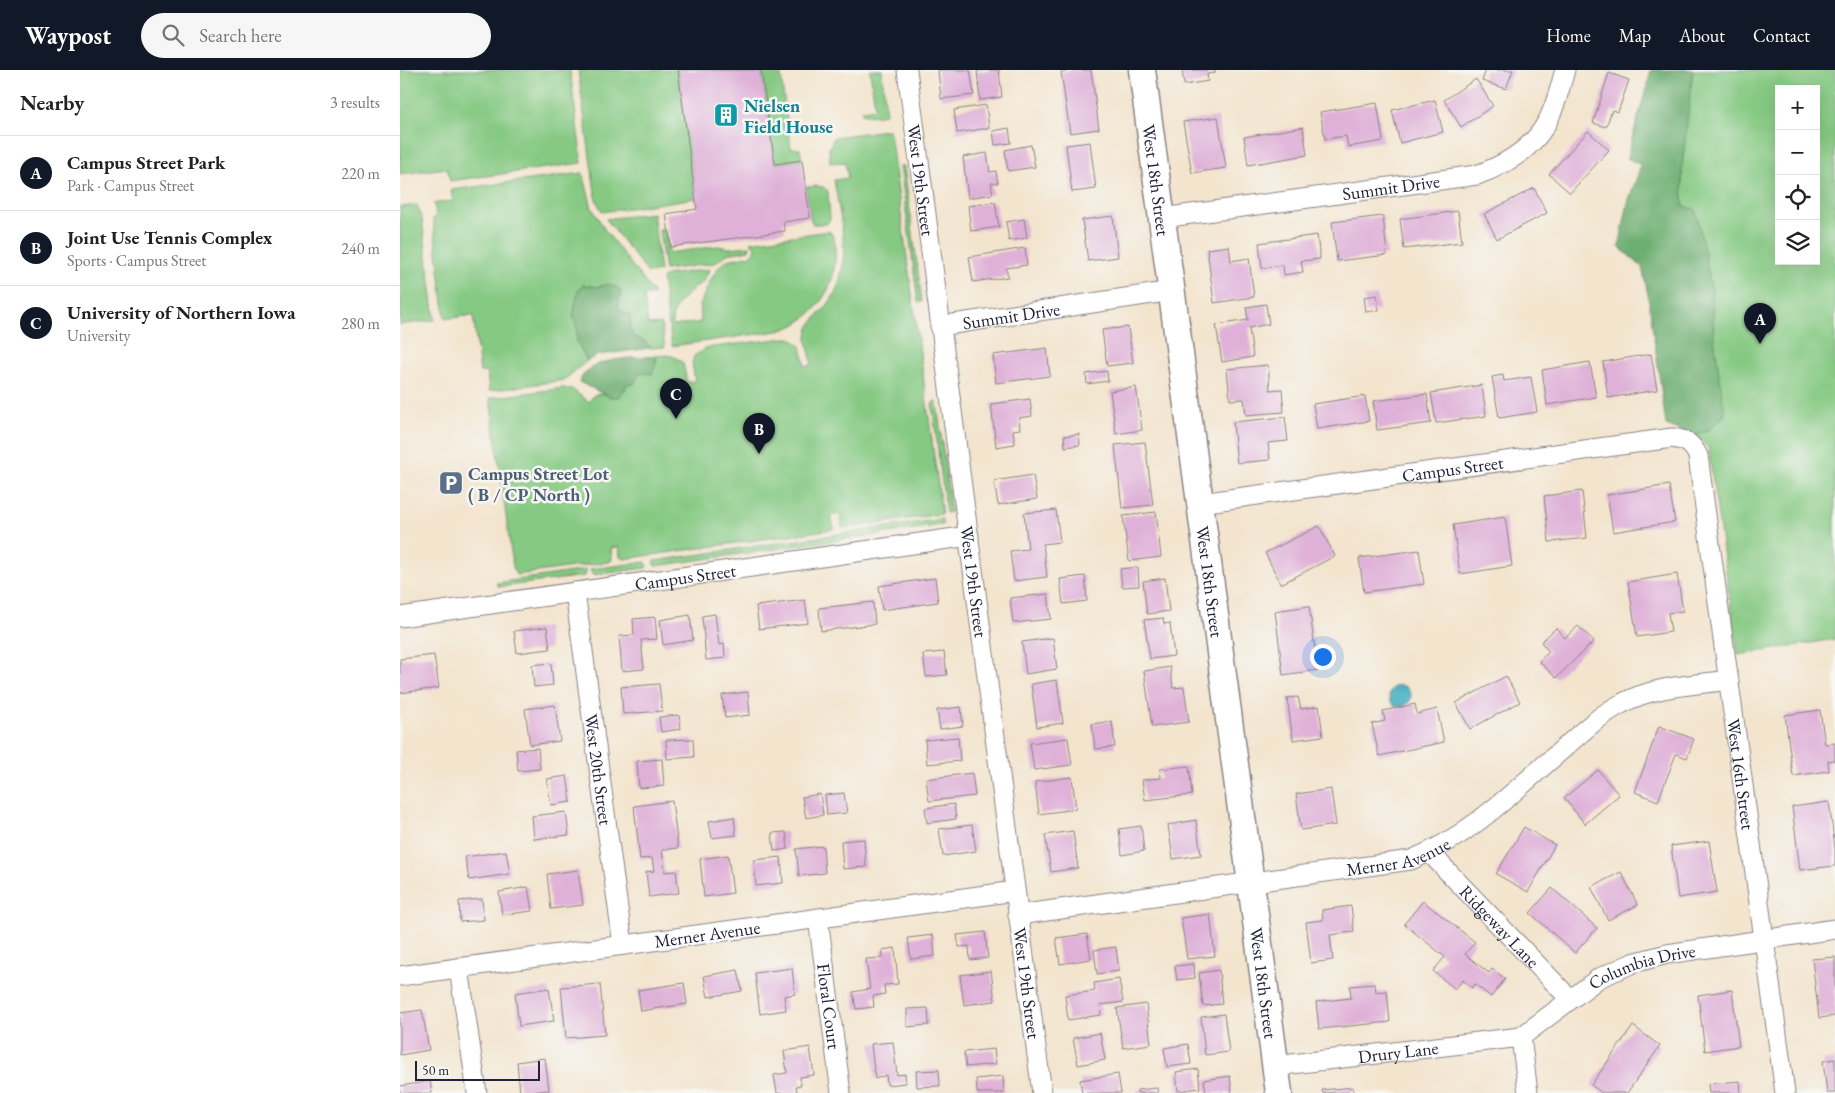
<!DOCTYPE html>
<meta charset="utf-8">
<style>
body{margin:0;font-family:"EB Garamond",serif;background:#f6f6f6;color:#222}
.controls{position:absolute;right:15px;top:15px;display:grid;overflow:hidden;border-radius:0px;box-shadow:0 5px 20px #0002}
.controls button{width:45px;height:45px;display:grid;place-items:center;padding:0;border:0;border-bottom:1px solid #e0e0e0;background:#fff;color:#222;font:25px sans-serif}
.scale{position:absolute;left:15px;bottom:12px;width:125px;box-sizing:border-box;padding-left:5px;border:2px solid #22223b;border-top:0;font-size:14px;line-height:18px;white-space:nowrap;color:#22223b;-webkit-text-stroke:4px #f6f6f2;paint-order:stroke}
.you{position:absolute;left:922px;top:586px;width:18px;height:18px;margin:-12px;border:4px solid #fff;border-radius:50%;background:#1a73e8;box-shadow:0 0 0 8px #1a73e833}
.badge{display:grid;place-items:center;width:32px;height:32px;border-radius:50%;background:#111827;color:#fff;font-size:16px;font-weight:700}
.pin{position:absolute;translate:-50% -41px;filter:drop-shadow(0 1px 2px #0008)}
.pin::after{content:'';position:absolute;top:26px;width:18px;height:15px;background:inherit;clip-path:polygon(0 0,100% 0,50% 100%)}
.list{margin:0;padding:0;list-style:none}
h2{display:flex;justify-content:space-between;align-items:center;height:65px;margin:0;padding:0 20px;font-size:21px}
h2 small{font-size:16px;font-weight:400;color:#767676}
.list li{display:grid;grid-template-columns:32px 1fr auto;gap:15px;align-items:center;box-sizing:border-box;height:75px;padding:0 20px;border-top:1px solid #e0e0e0}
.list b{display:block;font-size:19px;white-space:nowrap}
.list p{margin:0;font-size:16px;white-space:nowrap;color:#767676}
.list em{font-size:16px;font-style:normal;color:#767676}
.icon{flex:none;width:28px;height:28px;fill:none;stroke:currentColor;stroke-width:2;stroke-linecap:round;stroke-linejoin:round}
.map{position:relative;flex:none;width:1435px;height:1023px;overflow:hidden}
header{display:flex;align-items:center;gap:30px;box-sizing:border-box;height:70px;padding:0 25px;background:#111827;color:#fff}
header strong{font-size:24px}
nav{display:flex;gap:28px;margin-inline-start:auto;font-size:18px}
.search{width:350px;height:45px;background:#f6f6f6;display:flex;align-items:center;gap:12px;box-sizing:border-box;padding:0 18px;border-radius:28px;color:#767676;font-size:19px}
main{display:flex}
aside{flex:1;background:#fff}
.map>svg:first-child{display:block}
.green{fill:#85c982;stroke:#54765e;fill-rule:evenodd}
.forest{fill:#6cad70;stroke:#476856}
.water{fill:#3fadbe;stroke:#30687c}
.building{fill:#dfb1d8}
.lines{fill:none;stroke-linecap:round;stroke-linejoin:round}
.street-casing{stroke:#8a8384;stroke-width:21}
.secondary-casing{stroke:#8a8384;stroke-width:29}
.street{stroke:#fff;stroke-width:19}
.secondary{stroke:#fff;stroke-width:26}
.labels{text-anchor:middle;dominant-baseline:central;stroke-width:5;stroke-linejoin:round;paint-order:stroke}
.culture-label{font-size:18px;font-weight:bold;fill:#0d838f;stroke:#f6f6f2;text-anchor:start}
.street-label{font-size:18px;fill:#22223b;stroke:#f6f6f2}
.service-label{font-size:18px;font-weight:bold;fill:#4e5e75;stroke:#f6f6f2;text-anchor:start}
</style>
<header>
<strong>Waypost</strong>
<div class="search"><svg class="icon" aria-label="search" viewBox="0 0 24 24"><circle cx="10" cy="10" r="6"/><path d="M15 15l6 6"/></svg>Search here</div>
<nav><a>Home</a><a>Map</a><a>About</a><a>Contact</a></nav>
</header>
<main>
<aside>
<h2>Nearby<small>3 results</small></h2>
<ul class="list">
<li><span class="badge">A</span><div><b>Campus Street Park</b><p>Park · Campus Street</p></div><em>220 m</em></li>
<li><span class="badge">B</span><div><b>Joint Use Tennis Complex</b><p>Sports · Campus Street</p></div><em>240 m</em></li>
<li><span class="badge">C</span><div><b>University of Northern Iowa</b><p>University</p></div><em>280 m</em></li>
</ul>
</aside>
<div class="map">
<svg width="1435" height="1023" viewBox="0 0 1435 1023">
<rect width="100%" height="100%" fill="#f6f6f2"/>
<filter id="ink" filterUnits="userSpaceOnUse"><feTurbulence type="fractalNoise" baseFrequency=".02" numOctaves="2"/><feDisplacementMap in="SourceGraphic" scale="10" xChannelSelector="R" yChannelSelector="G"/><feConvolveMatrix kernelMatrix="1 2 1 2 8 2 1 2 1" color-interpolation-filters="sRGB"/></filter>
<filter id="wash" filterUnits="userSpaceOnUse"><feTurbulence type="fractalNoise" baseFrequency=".0096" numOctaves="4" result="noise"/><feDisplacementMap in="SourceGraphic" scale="20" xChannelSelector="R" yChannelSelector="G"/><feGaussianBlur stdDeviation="1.12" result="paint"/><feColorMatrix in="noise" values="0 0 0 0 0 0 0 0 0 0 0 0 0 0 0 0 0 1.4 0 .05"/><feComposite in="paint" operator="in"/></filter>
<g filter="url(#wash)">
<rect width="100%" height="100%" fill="#f3e4cd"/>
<g class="green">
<path d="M0,0H170L182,93L50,111L47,98L0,104Z"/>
<path d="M178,0H278L296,128L202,142L196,130Z"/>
<path d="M361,0H380L391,78L400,79L402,90L375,94Z"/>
<path d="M470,0H482L486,44C478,45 468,48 461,42L463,40L475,38Z"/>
<path d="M1278,0H1435V569L1338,585L1308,377L1285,357L1282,81L1232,68L1250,10ZM1379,19H1416V191H1379Z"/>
<path d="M486,60H489L490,63L542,444L445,458L442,457L440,444L431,446L434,459L224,489L220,487L219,477L211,478L212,490L209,492L116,505L113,497L90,328L163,318L172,319L189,332L194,325L225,320V315L239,303L256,294V286C268,284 274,285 283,293L287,312L295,311L292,293L294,286L306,278L385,268H391L401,276L405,296L412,295C411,286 406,273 407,265C409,250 424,242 431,230C435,224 438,216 440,209C449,178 439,141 434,110L448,108L445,92L430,93L429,79L434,67Z"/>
<path d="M500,96H504L522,232H518Z"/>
<path d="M183,103L192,138L205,160L254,224L244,226L248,255L261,254L265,277L251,278L246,272L233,266L230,257V246L218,238L221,222L208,214L198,217L183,215L173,246L177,258V271L187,291L164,310L89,321L87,302H80L73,245L45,249L33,149L36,145L34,133L53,131L51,120Z"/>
<path d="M417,116L423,117L428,121L430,149L427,154H413L410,148L406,117Z"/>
<path d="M0,134L1,137L17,135L22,148L35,250L0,255Z"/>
<path d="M253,143L260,201L248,203L206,149Z"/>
<path d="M265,159L269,183L318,176L329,178L350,176L349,180L327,184L315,193L265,200L259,160Z"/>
<path d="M429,161C435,166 435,174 435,182C438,218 412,253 378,261L272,276L262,209L266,205L310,199L303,212L295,217L277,235L272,248L273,256L301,252L300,234L310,211L318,198L327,190L352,185L356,178L350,172Z"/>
<path d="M535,331L537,334L551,442L546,443L532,334Z"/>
<path d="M542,449L543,455L256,496L254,495V491Z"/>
<path d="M246,492L247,496L246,498L193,505L190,499Z"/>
<path d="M186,500L185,506L99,517L96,513Z"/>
</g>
<g class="forest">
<path d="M1251,0H1293L1282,98L1283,135L1296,140L1312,220L1314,268L1325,345L1310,359L1295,366L1266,355L1248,225L1242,197L1219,177L1228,132L1241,95L1227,88Z"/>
<path d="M208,214L215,216L221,221L218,238L230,246V257L233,266L246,272L251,278L198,285L187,291L177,271V258L173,246L178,221L183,215L198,217Z"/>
<path d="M256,286V294L252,304L239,303L234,314L226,315L225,320L223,321L220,327H210L179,312C190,286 231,289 256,286Z"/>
</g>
<circle class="water" cx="1000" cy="626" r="11"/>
<g id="blocks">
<g class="building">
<path d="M278,0H361L375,94L402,90L410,148L383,152L385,161L271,177L266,144L297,139Z"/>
<path d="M538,0H570L574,25L541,29Z"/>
<path d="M599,0L602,27L580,30L577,1Z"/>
<path d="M673,0H691L699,59L670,63L661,2Z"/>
<path d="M782,0H815V3L807,4L808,11L784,15Z"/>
<path d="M1086,0H1113L1106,19L1082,11Z"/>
<path d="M1209,3L1229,10L1218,42L1212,40L1206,57L1193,53Z"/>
<path d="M1076,9L1093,36L1061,57L1044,30Z"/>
<path d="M1035,30L1043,62L1000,73L992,40Z"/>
<path d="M977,33L983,71L948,77L946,66L925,69L920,42Z"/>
<path d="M586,35L589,58L557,63L554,40Z"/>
<path d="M818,47L826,98L792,103L783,52Z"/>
<path d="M903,57L907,85L848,95L844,67Z"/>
<path d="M609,58L611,73L595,75L593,61Z"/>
<path d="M1188,61L1209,80L1170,123L1149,104Z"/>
<path d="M690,72L696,119L672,122L666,75Z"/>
<path d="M631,75L635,97L608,101L605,80Z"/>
<path d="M587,83L590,102L596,101L598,113H591L593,124L568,128L563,87Z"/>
<path d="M1134,118L1147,143L1097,169L1084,144Z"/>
<path d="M595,132L599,157L571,161L568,136Z"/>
<path d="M1058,141L1062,172L1004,179L1000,149Z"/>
<path d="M713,146L718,187L688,191L682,150Z"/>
<path d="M983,146L987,185L937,191L932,152Z"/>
<path d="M624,149L627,168L609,171L606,152Z"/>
<path d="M917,165L920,189L901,191L903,202L884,205L883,195L862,198L859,173Z"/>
<path d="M829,176L831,191L849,188L854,227L814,233L807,179Z"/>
<path d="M625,178L627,195L606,198L608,207L573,212L569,187Z"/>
<path d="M977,225L979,240L966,242L964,227Z"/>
<path d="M866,234L869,254L849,258L853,287L822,292L816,255L848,250L846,237Z"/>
<path d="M728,257L733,293L707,296L702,260Z"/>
<path d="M647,278L650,306L596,313L593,285Z"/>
<path d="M1251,284L1257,320L1208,328L1203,292Z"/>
<path d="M1190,292L1196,327L1147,335L1142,300Z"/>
<path d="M868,295L870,320L882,319L884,342L846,345L844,329L830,330L827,299Z"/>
<path d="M707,301L708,311L687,314L686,304Z"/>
<path d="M1103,305L1104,311L1131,307L1137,342L1099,348L1092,307Z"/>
<path d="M1082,315L1086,346L1036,353L1031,323Z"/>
<path d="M736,317L742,360L716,364L710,321Z"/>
<path d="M1027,324L1031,353L977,360L973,331Z"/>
<path d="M965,326L969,351L917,359L913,334Z"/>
<path d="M630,329L632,346L619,348L620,359L613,360L615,374L596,377L591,334Z"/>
<path d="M885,347L888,371L868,373L870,390L837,393L833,352Z"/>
<path d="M679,364L680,375L665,377L664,366Z"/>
<path d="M745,372L753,435L722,438L715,375Z"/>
<path d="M633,405L637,429L598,435L594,411Z"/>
<path d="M1269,415L1275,452L1213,462L1207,425Z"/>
<path d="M1182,421L1187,468L1149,472L1144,426Z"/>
<path d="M656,440L660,472L643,474L647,507L614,511L610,481L628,479L624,443Z"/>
<path d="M756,442L761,487L729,491L723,446Z"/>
<path d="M1105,447L1112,496L1060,504L1053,455Z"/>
<path d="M919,456L935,486L881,514L865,483Z"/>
<path d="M1019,480L1024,514L964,522L959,488Z"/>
<path d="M738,497L739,516L722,517L720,499Z"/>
<path d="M1277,504L1283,541L1268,543L1271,562L1237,567L1228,512Z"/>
<path d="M685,506L687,531L663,534L660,509Z"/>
<path d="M535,508L538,532L482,540L479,516Z"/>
<path d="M765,508L769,541L747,544L743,511Z"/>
<path d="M648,524L651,549L613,553L610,528Z"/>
<path d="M405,530L408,553L359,559L356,536Z"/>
<path d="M473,532L475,554L421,561L419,538Z"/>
<path d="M909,536L918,600L883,605L875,541Z"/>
<path d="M315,544L319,575L324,574L325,588L306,590L302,546Z"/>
<path d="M290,545L293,570L263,575L260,550Z"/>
<path d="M255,547L257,569L241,570L244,599L222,601L219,566L234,565L233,549Z"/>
<path d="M763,548L764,554L770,553L774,586L750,589L744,550Z"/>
<path d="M1178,556L1194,571L1156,608L1139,591L1149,582L1141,572L1156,558L1165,568Z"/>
<path d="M147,557L150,579L117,583L114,561Z"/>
<path d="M653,568L657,599L626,604L622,572Z"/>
<path d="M544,582L547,605L526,607L523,584Z"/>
<path d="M34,585L39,618L0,623V589Z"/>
<path d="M151,593L153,615L134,617L132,595Z"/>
<path d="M770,597L773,618L784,617L789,652L752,657L744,601Z"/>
<path d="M1106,606L1120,632L1070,659L1056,633Z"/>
<path d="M657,610L663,653L637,657L631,614Z"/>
<path d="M259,614L262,641L223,644L221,617Z"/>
<path d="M348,622L350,645L325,648L322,625Z"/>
<path d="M898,627L901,639L919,636L923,666L893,670L887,628Z"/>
<path d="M1015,634L1017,644L1037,639L1044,672L979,686L972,654L985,651L983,641Z"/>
<path d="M155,635L160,671L130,675L125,639Z"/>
<path d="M561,637L563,656L540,659L537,640Z"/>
<path d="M1420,640L1425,674L1435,673V690L1428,691L1429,701L1393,706L1385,645Z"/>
<path d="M279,645L281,659L261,662L259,647Z"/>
<path d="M712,651L715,677L695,679L692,654Z"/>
<path d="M1259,656L1294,669L1287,688L1276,684L1258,731L1235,722Z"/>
<path d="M558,667L560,691L527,694L525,670Z"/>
<path d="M668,668L672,695L634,700L630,673Z"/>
<path d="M293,669L294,687L267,689L266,670Z"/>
<path d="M138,678L140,699L118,701L116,680Z"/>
<path d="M262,689L264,716L239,718L237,691Z"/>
<path d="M789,696L792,725L745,730L742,710L761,708L760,699Z"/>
<path d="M1198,700L1219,725L1185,754L1164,728Z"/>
<path d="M572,703L575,726L529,731L526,709Z"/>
<path d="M167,706L171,732L151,735L147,709Z"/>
<path d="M672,707L676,739L639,744L635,712Z"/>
<path d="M931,719L936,755L901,760L896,724Z"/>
<path d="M444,723L447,743L427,745L425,725Z"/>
<path d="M420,724L423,745L406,748L402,727Z"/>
<path d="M272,731L278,778L262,780L265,802L276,801L279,823L249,827L246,802L254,801L252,788L240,789L234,736Z"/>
<path d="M1429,732L1435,778V796L1400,800L1392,737Z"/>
<path d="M554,734L556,749L527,753L525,738Z"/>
<path d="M166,742L169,765L134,769L132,746Z"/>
<path d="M334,747L336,765L312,768L309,751Z"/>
<path d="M796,750L801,785L773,789L768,755Z"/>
<path d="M572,755L576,781L543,786L539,759Z"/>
<path d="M741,756L744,781L722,785L719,759Z"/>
<path d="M1124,757L1155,775L1128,822L1096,804Z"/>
<path d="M673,761L678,798L651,802L645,765Z"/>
<path d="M386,762L388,779L374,781L372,763Z"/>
<path d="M464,769L466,797L443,799L441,771Z"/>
<path d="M1309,771L1317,822L1278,828L1271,776Z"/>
<path d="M423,776L425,803L399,806L396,779Z"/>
<path d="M106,781L110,804L69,810L65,787Z"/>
<path d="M328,785L333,823L304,827L300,789Z"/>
<path d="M381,787L383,813L356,816L354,790Z"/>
<path d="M178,800L183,835L151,839L147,804Z"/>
<path d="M1221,802L1238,835L1208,850L1191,817Z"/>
<path d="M128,817L132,841L102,845L99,822Z"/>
<path d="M1152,818L1197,858L1175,883L1130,843Z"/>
<path d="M82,829L84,850L60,852L59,831Z"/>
<path d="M1023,831L1075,872L1065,884L1089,903L1092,899L1105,909L1091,927L1075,914L1072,918L1063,910L1055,919L1033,901L1045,887L1004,854Z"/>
<path d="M951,836L954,862L930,865L933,890L911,893L906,852L923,850L922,840Z"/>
<path d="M810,844L815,886L787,889L781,848Z"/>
<path d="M585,862L588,888L570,890L569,876L559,877L557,865Z"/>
<path d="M687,864L691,889L660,894L656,868Z"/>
<path d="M533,865L535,886L511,889L508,868Z"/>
<path d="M716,877L719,901L697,904L694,880Z"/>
<path d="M495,878L498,914L484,915L485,924L473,926L474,937L456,939L453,922L470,919L466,889L483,888L482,880Z"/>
<path d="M1435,887V946L1419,948L1412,889Z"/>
<path d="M794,894L795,908L777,910L775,896Z"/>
<path d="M392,898L395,924L384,926L386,940L360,944L355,903Z"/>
<path d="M338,900L342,921L308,927L304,906Z"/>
<path d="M819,900L822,934L803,936L799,903Z"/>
<path d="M591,901L595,931L564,935L560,905Z"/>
<path d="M719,909L723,932L700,935L701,945L668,950L665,925L695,921L694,913Z"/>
<path d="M284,913L287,934L241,941L238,920Z"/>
<path d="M200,914L205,965L166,968L161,917Z"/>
<path d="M975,914L976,922L987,921L990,952L919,959L916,932L951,928L950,916Z"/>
<path d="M149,918L154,951L119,956L115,923Z"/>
<path d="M1332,920L1339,976L1305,981L1298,925Z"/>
<path d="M746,934L751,974L723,978L717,938Z"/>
<path d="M528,938L529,955L507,957V939Z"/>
<path d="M22,940L29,980L0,985V943Z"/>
<path d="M824,944L829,982L805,985L801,947Z"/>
<path d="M1233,956L1260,976L1227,1023H1202L1191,1015Z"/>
<path d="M700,963L705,990L678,995L673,968Z"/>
<path d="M493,972L497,1005L505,1004L506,1013L487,1015L486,1005L475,1009L471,974Z"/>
<path d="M788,974L791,994L767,997L764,978Z"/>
<path d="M410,977L414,1005L400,1007L401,1015L396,1016L397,1023H377L374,1005L387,1003L384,981Z"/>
<path d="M594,979L596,994L566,997L564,982Z"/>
<path d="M145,988L149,1020L120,1023L117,992Z"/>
<path d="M1435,989V1023H1427L1423,991Z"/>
<path d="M798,999L800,1018L778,1021L776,1002Z"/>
<path d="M539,1000L540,1016L517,1017L516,1001Z"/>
<path d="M718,1004L721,1023H682L680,1010Z"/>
<path d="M603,1006L604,1023H577L576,1009Z"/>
<path d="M830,1006L832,1023H806L804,1010Z"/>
<path d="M30,1011L32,1023H0V1016Z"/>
<path d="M1340,1011L1341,1023H1309L1308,1014Z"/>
<path d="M953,1017V1023H923L922,1020Z"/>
<path d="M757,1018L758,1023H737V1020Z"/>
</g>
</g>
</g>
<g filter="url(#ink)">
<use href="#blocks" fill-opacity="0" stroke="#8a8384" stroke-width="1"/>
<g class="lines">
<defs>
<g id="street">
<path id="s1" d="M507,0L642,1023"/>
<path id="s2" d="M762,148L1077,105C1105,95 1133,78 1147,52C1156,36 1160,17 1165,0"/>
<path id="s3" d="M540,256L772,221"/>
<path id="s4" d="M800,433L1272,368C1286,370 1292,373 1298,386L1385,1023"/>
<path id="s5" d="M175,522L223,875"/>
<path id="s6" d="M0,547L569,466"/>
<path id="s7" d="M1030,783L1170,929"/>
<path id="s8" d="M618,845L1011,790C1071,766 1116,719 1164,678C1182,662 1200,645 1221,634C1253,616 1294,615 1329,610"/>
<path id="s9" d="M418,848L441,1023"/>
<path d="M59,898L77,1023"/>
<path id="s10" d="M0,906L615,821"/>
<path id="s11" d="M875,996L1121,967"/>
<path id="s12" d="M1128,1023L1121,967L1199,908L1233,893L1267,884L1435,859"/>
</g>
<g id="secondary">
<path id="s13" d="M742,0L879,1023"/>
</g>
</defs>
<use href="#street" class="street-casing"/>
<use href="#secondary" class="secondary-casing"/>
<use href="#street" class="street"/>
<use href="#secondary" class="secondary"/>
</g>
</g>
<defs>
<symbol id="building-square" viewBox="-11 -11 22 22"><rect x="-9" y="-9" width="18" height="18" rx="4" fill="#0f9aa8" stroke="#f6f6f2"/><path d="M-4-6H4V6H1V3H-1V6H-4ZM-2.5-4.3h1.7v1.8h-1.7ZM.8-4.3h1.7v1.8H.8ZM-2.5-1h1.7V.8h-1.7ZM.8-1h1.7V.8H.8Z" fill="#fff"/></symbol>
<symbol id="parking-square" viewBox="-11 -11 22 22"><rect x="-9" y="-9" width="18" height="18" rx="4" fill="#5c6f8a" stroke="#f6f6f2"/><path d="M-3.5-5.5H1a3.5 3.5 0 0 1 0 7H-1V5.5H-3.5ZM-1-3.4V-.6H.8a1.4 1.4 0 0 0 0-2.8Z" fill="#fff"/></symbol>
</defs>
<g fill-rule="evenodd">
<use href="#building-square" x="312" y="31" width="28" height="28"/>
<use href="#parking-square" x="37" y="399" width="28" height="28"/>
</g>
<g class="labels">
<g class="culture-label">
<text x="344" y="35">Nielsen<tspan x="344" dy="21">Field House</tspan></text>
</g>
<g class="street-label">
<text stroke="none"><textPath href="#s1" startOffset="111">West 19th Street</textPath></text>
<text stroke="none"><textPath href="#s13" startOffset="111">West 18th Street</textPath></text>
<text stroke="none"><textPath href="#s2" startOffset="231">Summit Drive</textPath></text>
<text stroke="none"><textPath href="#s3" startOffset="72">Summit Drive</textPath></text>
<text stroke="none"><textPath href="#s4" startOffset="255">Campus Street</textPath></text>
<text stroke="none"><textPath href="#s6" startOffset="288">Campus Street</textPath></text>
<text stroke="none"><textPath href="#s1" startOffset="516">West 19th Street</textPath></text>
<text stroke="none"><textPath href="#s13" startOffset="516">West 18th Street</textPath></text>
<text stroke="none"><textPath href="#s5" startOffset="179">West 20th Street</textPath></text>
<text stroke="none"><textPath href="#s4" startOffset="831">West 16th Street</textPath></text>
<text stroke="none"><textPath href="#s8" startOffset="385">Merner Avenue</textPath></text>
<text stroke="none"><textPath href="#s7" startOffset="101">Ridgeway Lane</textPath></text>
<text stroke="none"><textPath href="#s10" startOffset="310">Merner Avenue</textPath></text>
<text stroke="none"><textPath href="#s12" startOffset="199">Columbia Drive</textPath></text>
<text stroke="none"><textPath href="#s1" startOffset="921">West 19th Street</textPath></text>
<text stroke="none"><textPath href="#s13" startOffset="921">West 18th Street</textPath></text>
<text stroke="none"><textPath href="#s9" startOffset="89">Floral Court</textPath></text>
<text stroke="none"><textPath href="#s11" startOffset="124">Drury Lane</textPath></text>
</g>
<g class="service-label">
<text x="68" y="403">Campus Street Lot<tspan x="68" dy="21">( B / CP North )</tspan></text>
</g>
</g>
</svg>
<div class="controls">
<button>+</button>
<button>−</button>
<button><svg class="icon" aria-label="locate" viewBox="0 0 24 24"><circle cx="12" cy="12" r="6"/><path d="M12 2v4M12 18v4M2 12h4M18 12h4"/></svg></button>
<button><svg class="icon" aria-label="layers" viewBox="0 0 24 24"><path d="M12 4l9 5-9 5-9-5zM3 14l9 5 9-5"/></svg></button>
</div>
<div class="scale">50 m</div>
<div class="you"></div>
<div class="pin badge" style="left:1360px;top:274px">A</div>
<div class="pin badge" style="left:359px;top:384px">B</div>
<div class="pin badge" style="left:276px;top:349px">C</div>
</div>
</main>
